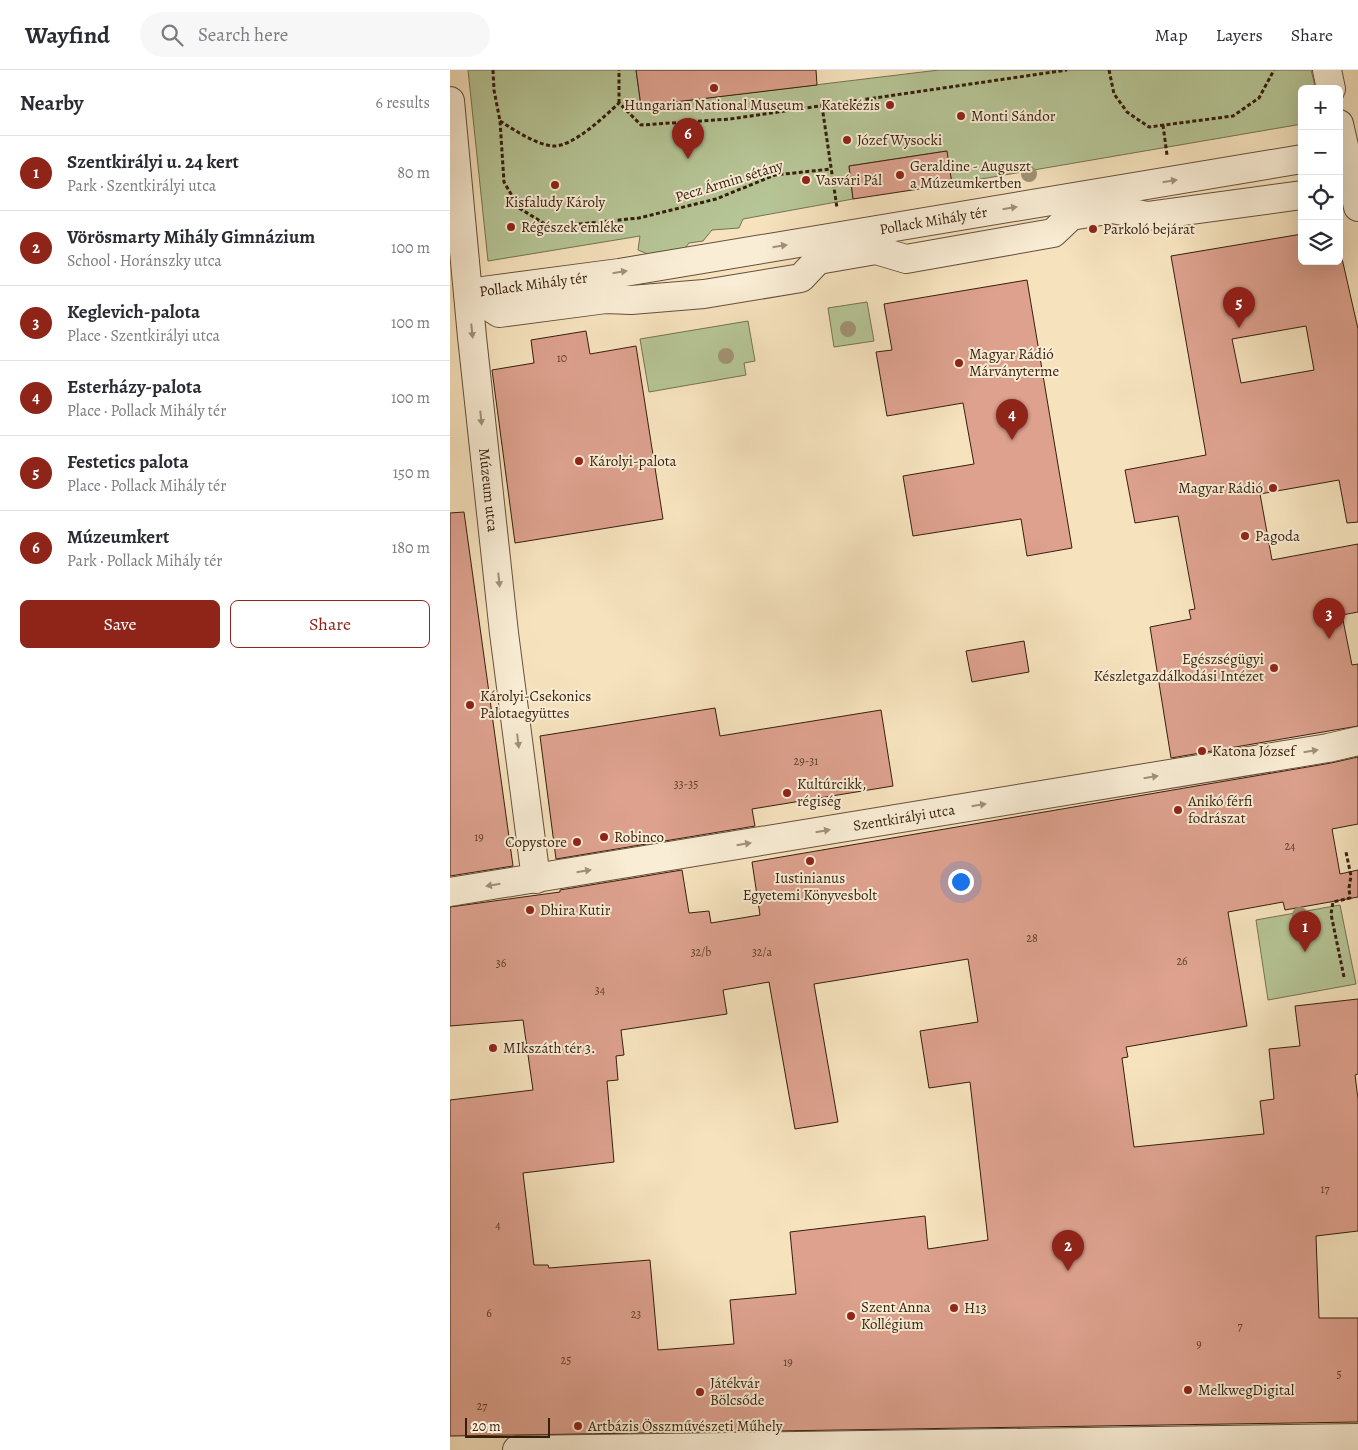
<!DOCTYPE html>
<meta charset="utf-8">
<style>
body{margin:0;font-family:Alegreya,serif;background:#f7f7f7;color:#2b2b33}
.controls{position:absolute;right:15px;top:15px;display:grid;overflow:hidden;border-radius:8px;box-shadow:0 5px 20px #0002}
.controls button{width:45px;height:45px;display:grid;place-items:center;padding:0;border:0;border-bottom:1px solid #e1e1e2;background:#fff;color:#2b2b33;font:25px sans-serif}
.scale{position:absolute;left:15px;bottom:12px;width:85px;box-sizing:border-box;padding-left:5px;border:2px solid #361e0d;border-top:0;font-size:14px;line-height:18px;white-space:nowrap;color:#361e0d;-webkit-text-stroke:4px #f9edd5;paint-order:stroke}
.you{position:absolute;left:510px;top:811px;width:18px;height:18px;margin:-12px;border:4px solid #fff;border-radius:50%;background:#1a73e8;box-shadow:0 0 0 8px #1a73e833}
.badge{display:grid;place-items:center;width:32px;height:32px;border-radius:50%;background:#8f2418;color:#fff;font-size:16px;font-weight:700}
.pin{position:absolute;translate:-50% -41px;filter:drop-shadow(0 1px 2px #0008)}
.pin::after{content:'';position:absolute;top:26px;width:18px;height:15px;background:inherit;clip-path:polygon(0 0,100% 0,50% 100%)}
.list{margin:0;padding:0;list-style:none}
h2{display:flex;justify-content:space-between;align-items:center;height:65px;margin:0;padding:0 20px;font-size:21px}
h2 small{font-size:16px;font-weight:400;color:#7c7c81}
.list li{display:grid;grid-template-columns:32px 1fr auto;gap:15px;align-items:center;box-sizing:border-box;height:75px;padding:0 20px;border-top:1px solid #e1e1e2}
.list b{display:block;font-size:19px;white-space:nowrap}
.list p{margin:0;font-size:16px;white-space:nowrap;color:#7c7c81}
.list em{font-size:16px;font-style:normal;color:#7c7c81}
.actions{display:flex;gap:10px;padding:15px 20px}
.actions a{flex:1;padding:11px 0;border:1px solid #8f2418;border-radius:8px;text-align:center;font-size:18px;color:#8f2418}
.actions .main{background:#8f2418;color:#fff}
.icon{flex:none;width:28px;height:28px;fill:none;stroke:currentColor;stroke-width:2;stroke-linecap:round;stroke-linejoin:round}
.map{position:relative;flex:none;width:908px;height:1380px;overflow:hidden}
header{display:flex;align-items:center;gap:30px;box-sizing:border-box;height:70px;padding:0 25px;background:#fff;border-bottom:1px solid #e1e1e2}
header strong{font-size:24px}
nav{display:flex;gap:28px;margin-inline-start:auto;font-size:18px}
.search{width:350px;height:45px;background:#f7f7f7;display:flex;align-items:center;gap:12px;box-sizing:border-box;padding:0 18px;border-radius:28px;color:#7c7c81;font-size:19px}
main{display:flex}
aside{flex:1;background:#fff}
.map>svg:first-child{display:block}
.green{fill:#b6c596;stroke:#767252}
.building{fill:#dda18e;stroke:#361e0d;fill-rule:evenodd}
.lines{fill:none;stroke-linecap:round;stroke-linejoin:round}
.minor-casing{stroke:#664f39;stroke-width:30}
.path{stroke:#361e0d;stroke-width:3;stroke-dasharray:4 2.5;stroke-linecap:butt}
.minor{stroke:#f9edd5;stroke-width:28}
.tree{fill:#a19273}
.oneway{fill:#a1907b}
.poi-dot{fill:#8f2418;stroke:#f9edd5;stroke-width:2}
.labels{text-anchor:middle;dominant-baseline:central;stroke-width:4;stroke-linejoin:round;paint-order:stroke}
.number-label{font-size:12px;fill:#603f2d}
.poi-label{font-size:15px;fill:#361e0d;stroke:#f9edd5;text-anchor:start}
.street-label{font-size:15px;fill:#361e0d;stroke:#f9edd5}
</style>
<header>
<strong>Wayfind</strong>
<div class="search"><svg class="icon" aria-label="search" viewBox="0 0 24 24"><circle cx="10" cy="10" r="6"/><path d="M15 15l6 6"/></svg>Search here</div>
<nav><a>Map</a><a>Layers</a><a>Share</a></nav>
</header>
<main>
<aside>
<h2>Nearby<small>6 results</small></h2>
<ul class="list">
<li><span class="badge">1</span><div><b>Szentkirályi u. 24 kert</b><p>Park · Szentkirályi utca</p></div><em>80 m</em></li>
<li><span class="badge">2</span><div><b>Vörösmarty Mihály Gimnázium</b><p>School · Horánszky utca</p></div><em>100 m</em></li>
<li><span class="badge">3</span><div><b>Keglevich-palota</b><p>Place · Szentkirályi utca</p></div><em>100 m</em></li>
<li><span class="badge">4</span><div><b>Esterházy-palota</b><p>Place · Pollack Mihály tér</p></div><em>100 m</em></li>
<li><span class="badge">5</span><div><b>Festetics palota</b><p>Place · Pollack Mihály tér</p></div><em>150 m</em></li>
<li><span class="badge">6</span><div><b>Múzeumkert</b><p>Park · Pollack Mihály tér</p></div><em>180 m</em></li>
</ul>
<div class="actions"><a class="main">Save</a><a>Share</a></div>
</aside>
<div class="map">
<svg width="908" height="1380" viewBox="0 0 908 1380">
<rect width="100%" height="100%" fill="#f6e3be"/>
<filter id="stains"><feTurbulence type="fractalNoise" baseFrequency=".004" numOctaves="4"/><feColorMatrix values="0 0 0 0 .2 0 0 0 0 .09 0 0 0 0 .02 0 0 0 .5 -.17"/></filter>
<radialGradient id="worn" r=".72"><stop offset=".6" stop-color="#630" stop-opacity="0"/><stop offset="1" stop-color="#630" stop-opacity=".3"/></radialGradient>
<g class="green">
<path d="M18,0H186L191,36L489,0H861L866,19H852V54L502,114L496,81L399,96L403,129L293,149L289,158L262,160L253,171L239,173L228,187L210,189L188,180L190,166L38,191Z"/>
<path d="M417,232L424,271L384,277L378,238Z"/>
<path d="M298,251L305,291L294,293L296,305L199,322L190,269Z"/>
<path d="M890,835L906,914L818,930L806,850Z"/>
</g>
<g class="building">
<path d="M186,0H366L367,15L191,36Z"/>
<path d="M497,81L502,114L403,129L399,96Z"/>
<path d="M852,164V191H889V175L908,259V452L897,453L889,410L810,424L822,490L908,474V542L892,545L902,595L908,594V656L721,688L700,557L741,549L739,540L745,539L728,446L685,453L675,400L756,385L721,186ZM856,256L864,300L791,313L782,269Z"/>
<path d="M577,210L622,478L577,486L571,449L463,466L453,406L524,394L513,333L437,346L426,282L442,280L434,234Z"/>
<path d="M136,261L140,284L186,276L213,449L65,473L42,300L84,293L81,270Z"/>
<path d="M14,442L63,796L0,806V443Z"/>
<path d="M574,571L579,602L522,612L516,581Z"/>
<path d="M265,638L270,666L431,640L443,716L302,739L305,756L106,789L90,666Z"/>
<path d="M908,687V754L882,759L890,804L908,800V827L835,840L833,832L778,842L797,956L676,977L678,987L672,988L684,1077L814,1064L810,1031L824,1029L819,979L850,976L845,936L908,929V1004L905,1005L908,1029V1161L866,1166L869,1248H908V1352L0,1366V1030L83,1020L73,950L0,956V837L110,822V820L232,800L239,843L259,841L261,853L310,845L302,792L881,693ZM518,889L528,952L470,961L479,1018L520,1012L538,1170L478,1179L475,1146L340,1162L346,1224L280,1230L284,1274L208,1280L200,1190L99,1198L98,1195H84L73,1103L164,1092L157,1011L168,1010L166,986L174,985L171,960L277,944L273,920L319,912L345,1059L388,1052L364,914Z"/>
</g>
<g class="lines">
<defs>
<g id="minor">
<path d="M877,0L881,19"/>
<path id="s1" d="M0,31L22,267L54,563L86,809"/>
<path d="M889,54L908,137"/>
<path d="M18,223L49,243L156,229L181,230L254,224L351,208L368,190L426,180L456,189L603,163L621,146L663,139L697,146L852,125"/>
<path id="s2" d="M18,223L169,203L852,89"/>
<path id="s3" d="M0,822L878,678L908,671"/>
<path d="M67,1380L908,1368"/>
</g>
</defs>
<use href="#minor" class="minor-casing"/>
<g class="path">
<path d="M43,0L44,20L50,51L54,112L69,138L100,157L189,148L266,129L325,105L381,99"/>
<path d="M659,0L664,24L677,42L699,57L783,46L809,28L824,0"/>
<path d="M169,33V0"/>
<path d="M372,36L387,138"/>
<path d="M50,51C66,61 83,73 102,76C122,78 155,46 169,33L191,55L280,49L617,0"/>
<path d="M713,55L717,85"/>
<path d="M894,907L881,844L883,832L900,828L899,818L901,806L896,782"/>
</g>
<use href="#minor" class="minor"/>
</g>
<g class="tree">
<circle cx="579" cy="104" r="8"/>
<circle cx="398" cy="259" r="8"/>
<circle cx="276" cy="286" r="8"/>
<circle cx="850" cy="845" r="8"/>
</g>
<defs><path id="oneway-solid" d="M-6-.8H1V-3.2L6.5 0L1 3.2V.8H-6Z" transform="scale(1.25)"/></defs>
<g class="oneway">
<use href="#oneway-solid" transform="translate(720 111) rotate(-9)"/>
<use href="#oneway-solid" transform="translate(560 138) rotate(-9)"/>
<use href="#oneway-solid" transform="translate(330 176) rotate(-9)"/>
<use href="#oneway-solid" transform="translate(170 202) rotate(-9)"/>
<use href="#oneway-solid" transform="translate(22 261) rotate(84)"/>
<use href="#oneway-solid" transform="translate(31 348) rotate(84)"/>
<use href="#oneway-solid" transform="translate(49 510) rotate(84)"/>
<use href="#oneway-solid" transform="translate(68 671) rotate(83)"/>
<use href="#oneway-solid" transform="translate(861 681) rotate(-9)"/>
<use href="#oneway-solid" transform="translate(701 707) rotate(-9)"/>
<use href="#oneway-solid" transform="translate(529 735) rotate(-9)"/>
<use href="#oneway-solid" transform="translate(373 761) rotate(-10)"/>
<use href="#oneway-solid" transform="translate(294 774) rotate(-9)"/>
<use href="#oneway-solid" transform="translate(134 801) rotate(-9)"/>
<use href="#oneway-solid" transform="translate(43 815) rotate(171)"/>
</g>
<g class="poi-dot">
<circle cx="264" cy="18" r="5"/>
<circle cx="440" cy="35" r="5"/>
<circle cx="511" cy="46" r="5"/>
<circle cx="397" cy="70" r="5"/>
<circle cx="450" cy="105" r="5"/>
<circle cx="356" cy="110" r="5"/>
<circle cx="105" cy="115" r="5"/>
<circle cx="61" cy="157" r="5"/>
<circle cx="643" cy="159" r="5"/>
<circle cx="509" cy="293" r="5"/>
<circle cx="129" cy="391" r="5"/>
<circle cx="823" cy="418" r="5"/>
<circle cx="795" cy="466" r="5"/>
<circle cx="824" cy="598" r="5"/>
<circle cx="20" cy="635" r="5"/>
<circle cx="752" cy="681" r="5"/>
<circle cx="337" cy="723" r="5"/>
<circle cx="728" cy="740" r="5"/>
<circle cx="154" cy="767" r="5"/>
<circle cx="127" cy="772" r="5"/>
<circle cx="360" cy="791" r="5"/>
<circle cx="80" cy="840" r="5"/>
<circle cx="43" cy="978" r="5"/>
<circle cx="504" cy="1238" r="5"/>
<circle cx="401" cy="1246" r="5"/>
<circle cx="738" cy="1320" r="5"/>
<circle cx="250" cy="1322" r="5"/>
<circle cx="128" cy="1356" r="5"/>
</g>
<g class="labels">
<g class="number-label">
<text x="112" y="288">10</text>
<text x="356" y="691">29-31</text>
<text x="236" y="714">33-35</text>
<text x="29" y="767">19</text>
<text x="840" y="776">24</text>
<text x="582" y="868">28</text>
<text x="251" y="882">32/b</text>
<text x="312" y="882">32/a</text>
<text x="732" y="891">26</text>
<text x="51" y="893">36</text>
<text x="150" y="920">34</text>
<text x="875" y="1119">17</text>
<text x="48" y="1155">4</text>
<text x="39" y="1243">6</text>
<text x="186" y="1244">23</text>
<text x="790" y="1256">7</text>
<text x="749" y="1274">9</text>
<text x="116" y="1290">25</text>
<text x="338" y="1292">19</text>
<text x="889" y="1304">5</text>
<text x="32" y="1336">27</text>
</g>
<g class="poi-label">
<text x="264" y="35" text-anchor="middle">Hungarian National Museum</text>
<text x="430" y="35" text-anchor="end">Katekézis</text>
<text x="521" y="46">Monti Sándor</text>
<text x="407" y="70">Józef Wysocki</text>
<text x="460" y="96">Geraldine - Auguszt<tspan x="460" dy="17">a Múzeumkertben</tspan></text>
<text x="366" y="110">Vasvári Pál</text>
<text x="105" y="132" text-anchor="middle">Kisfaludy Károly</text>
<text x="71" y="157">Régészek emléke</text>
<text x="653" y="159">Parkoló bejárat</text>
<text x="519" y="284">Magyar Rádió<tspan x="519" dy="17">Márványterme</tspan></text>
<text x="139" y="391">Károlyi-palota</text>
<text x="813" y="418" text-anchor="end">Magyar Rádió</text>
<text x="805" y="466">Pagoda</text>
<text x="814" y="589" text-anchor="end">Egészségügyi<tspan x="814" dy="17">Készletgazdálkodási Intézet</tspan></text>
<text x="30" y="626">Károlyi-Csekonics<tspan x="30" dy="17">Palotaegyüttes</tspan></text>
<text x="762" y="681">Katona József</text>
<text x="347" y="714">Kultúrcikk,<tspan x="347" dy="17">régiség</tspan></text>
<text x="738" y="731">Anikó férfi<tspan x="738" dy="17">fodrászat</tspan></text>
<text x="164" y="767">Robinco</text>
<text x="117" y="772" text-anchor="end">Copystore</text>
<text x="360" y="808" text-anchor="middle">Iustinianus<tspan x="360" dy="17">Egyetemi Könyvesbolt</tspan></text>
<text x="90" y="840">Dhira Kutir</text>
<text x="53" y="978">MIkszáth tér 3.</text>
<text x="411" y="1237">Szent Anna<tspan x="411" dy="17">Kollégium</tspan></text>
<text x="514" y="1238">H13</text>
<text x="260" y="1313">Játékvár<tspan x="260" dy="17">Bölcsőde</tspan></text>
<text x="748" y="1320">MelkwegDigital</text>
<text x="138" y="1356">Artbázis Összművészeti Műhely</text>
</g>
<g class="street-label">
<text transform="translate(279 111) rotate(-17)">Pecz Ármin sétány</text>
<text stroke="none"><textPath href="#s2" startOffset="471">Pollack Mihály tér</textPath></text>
<text stroke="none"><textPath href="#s2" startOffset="66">Pollack Mihály tér</textPath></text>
<text stroke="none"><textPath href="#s1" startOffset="391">Múzeum utca</textPath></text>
<text stroke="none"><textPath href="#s3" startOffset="460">Szentkirályi utca</textPath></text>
</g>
</g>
<rect width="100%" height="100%" filter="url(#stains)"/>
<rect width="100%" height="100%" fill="url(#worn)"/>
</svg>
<div class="controls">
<button>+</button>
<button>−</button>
<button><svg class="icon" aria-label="locate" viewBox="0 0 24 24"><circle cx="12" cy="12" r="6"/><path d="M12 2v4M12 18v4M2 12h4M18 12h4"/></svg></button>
<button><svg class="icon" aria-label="layers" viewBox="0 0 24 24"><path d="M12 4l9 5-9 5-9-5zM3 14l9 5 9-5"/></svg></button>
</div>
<div class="scale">20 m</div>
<div class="you"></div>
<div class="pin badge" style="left:855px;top:882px">1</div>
<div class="pin badge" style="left:618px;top:1201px">2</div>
<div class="pin badge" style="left:879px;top:569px">3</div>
<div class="pin badge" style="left:562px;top:370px">4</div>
<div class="pin badge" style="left:789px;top:258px">5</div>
<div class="pin badge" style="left:238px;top:89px">6</div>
</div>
</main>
